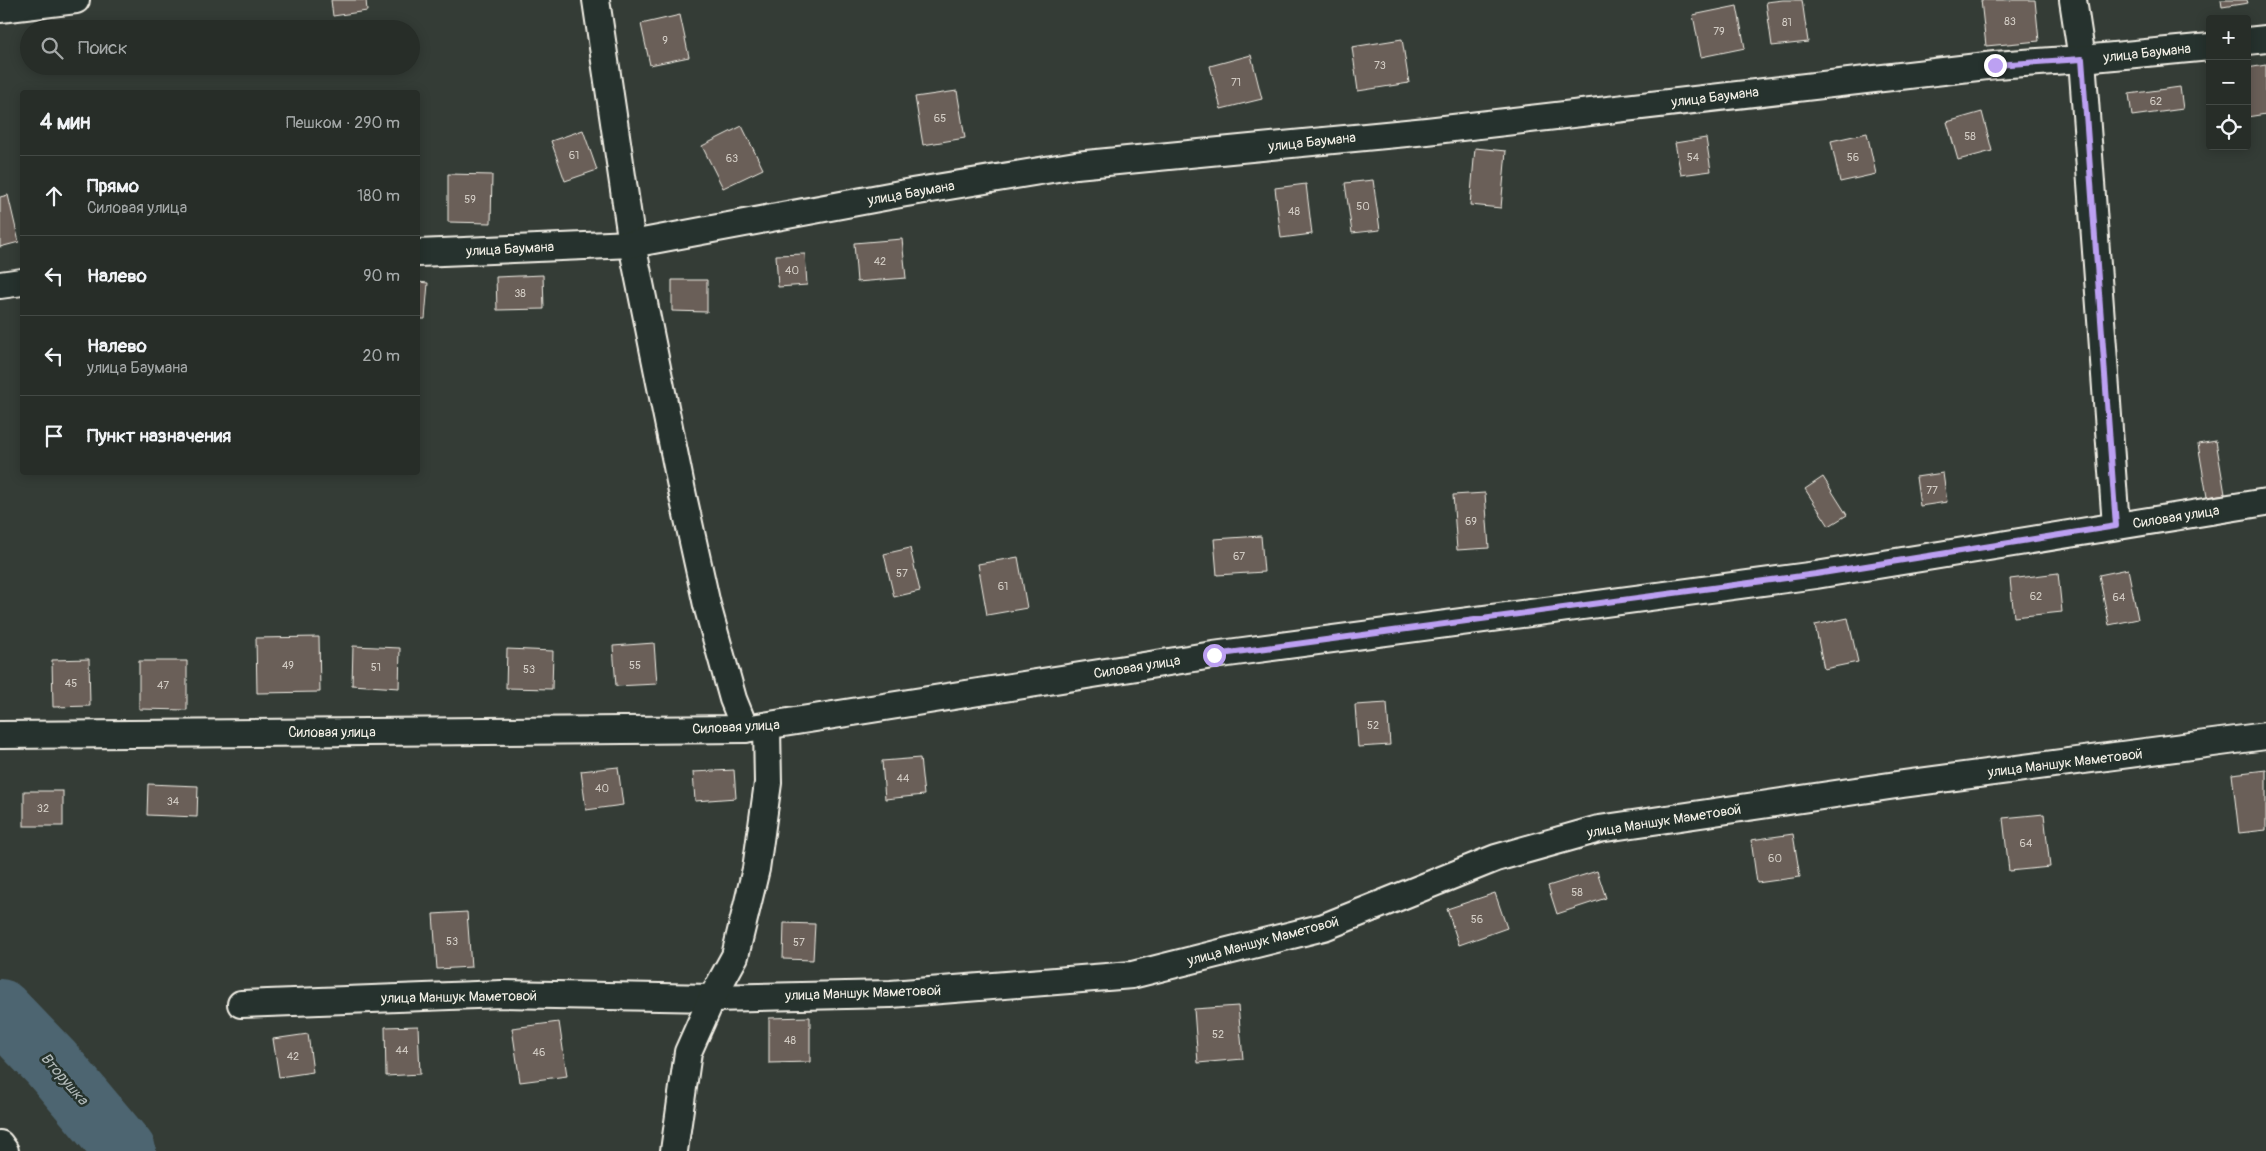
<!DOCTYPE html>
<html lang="ru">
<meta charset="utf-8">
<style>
body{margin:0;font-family:Pangolin,sans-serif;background:#2f3530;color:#f1f3f6}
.controls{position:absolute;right:15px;top:15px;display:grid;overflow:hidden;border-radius:5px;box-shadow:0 2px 12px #0003}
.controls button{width:45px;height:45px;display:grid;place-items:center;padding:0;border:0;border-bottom:1px solid #434945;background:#272d28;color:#f1f3f6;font:25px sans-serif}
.stop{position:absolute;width:15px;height:15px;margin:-11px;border:4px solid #bca0f2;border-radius:50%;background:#fff}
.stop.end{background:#bca0f2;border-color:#fff;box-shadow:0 1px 5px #0008}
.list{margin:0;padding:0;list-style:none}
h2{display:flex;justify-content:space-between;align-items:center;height:65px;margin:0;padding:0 20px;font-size:21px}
h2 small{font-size:16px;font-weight:400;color:#a4a8a8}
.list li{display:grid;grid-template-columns:32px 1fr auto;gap:15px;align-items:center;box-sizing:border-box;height:80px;padding:0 20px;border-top:1px solid #434945}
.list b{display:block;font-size:19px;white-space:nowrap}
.list p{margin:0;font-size:16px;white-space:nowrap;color:#a4a8a8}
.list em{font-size:16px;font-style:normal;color:#a4a8a8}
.icon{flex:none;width:28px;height:28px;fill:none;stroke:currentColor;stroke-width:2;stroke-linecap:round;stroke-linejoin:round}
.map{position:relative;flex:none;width:2266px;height:1151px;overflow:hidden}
.search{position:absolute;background:#272d28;box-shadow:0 2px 12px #0003;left:20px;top:20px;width:400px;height:55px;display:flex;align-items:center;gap:12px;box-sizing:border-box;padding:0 18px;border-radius:28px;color:#a4a8a8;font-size:19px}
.panel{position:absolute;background:#272d28;box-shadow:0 2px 12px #0003;left:20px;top:90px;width:400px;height:385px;border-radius:5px}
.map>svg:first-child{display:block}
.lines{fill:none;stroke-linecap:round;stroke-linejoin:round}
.river{stroke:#4d6571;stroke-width:62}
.building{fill:#6a5e58;stroke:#f4f1e8}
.street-casing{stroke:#f4f1e8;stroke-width:30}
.street{stroke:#26332d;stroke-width:26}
.route{stroke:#bca0f2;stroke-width:6}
.labels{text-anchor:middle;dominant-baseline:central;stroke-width:5;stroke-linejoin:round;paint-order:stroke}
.number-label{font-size:11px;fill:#d2ccc4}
.street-label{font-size:14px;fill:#f4f1e8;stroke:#26332d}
.water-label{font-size:15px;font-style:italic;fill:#b1b9b8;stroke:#26332d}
</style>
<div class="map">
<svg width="2266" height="1151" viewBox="0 0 2266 1151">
<rect width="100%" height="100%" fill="#343c36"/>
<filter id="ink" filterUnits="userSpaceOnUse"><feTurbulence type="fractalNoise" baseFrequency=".02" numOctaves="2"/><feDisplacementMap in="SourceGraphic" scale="10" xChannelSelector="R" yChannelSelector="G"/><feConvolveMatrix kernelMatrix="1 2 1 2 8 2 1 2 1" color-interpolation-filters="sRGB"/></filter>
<g filter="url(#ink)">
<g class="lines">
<path class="river" d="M0,1010L51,1063L125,1151"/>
</g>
<g class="building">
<path d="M331,0H366L367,11L333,16Z"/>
<path d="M1783,0H1802L1808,42L1772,46L1766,2Z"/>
<path d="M1981,0H2035L2039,41L1986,46Z"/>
<path d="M2221,0H2247L2248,3L2222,7Z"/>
<path d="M1737,6L1745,48L1701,57L1693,15Z"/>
<path d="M680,15L689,57L650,65L641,24Z"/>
<path d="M1402,39L1409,83L1358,91L1352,47Z"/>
<path d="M1251,55L1262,99L1221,109L1210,66Z"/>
<path d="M2266,65V114L2247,117V68Z"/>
<path d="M2180,87L2183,109L2132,116L2129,94Z"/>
<path d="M957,91L965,138L923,145L915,97Z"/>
<path d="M1982,112L1992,151L1958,160L1947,122Z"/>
<path d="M742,126L763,169L723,188L702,146Z"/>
<path d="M583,130L597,170L565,181L551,141Z"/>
<path d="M1867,133L1876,174L1840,182L1831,141Z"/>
<path d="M1706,138L1711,171L1681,175L1675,143Z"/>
<path d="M1475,148L1506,151L1501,208L1470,205Z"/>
<path d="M448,174L492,175L491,223L448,222Z"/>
<path d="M1373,180L1380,230L1352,233L1345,183Z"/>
<path d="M1306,184L1312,234L1281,238L1275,188Z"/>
<path d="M8,195L19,242L0,247V197Z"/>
<path d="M902,239L906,278L857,282L854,243Z"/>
<path d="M805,254L807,285L778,287L776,255Z"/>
<path d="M543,275L544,309L497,310L496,277Z"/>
<path d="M672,280H707V312L672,311Z"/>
<path d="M418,282L428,283L425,319H418Z"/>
<path d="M2216,441L2225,494L2207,497L2198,444Z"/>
<path d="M1943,473L1947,502L1920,506L1916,477Z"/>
<path d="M1823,477L1847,515L1829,526L1805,489Z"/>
<path d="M1485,493L1489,548L1457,550L1453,495Z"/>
<path d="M1261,536L1264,572L1217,575L1214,539Z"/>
<path d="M910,548L920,591L894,597L884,554Z"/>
<path d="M1018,557L1027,608L987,615L978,564Z"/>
<path d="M2128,569L2138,619L2109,625L2099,575Z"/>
<path d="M2058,573L2062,612L2014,617L2010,579Z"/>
<path d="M1848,618L1858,662L1824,669L1815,625Z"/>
<path d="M319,637L320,692L257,693L256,638Z"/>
<path d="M654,643L657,684L616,686L613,646Z"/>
<path d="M353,646L400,648L399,688L352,685Z"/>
<path d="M507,649L553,651L552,689L506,688Z"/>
<path d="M89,659L90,706L53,707L52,660Z"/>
<path d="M139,661H187V710L139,709Z"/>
<path d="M1387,703L1390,745L1358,747L1355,705Z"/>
<path d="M920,758L924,795L885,799L882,761Z"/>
<path d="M618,767L623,805L586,810L581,771Z"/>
<path d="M734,770L736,798L695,801L693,772Z"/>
<path d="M2266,770V830L2239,833L2232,774Z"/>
<path d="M148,784L198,786L197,817L147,815Z"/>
<rect x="24" y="791" width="39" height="35"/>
<path d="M2044,814L2050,867L2009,871L2003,818Z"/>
<path d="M1793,834L1800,877L1757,883L1751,840Z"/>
<path d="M1597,871L1606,898L1557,914L1548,886Z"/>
<path d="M1495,893L1507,928L1459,945L1447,909Z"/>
<path d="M467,912L471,967L437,969L433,914Z"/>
<path d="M784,923L815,924L813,960L783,959Z"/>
<path d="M1238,1006L1243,1059L1198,1063L1194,1009Z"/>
<path d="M810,1017V1062L769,1063V1018Z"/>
<path d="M559,1022L567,1076L520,1082L512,1028Z"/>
<path d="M418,1026L420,1074L386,1076L385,1027Z"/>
<path d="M308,1034L313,1072L279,1077L273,1039Z"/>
</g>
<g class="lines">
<defs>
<g id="street">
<path d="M596,0L632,244L683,496L707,605L733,699L745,729"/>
<path d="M2073,0L2082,59L2116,526"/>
<path d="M0,9L76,0"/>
<path d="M2247,41L2266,39"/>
<path d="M418,253L632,244L900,194L1076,165L1427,131L1995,65L2082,59L2210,47"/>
<path d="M0,285L22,282"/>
<path d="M0,735L745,729L1213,655L1816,575L2266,502"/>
<path d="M241,1004L502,994L712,998L891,994L1132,975L1324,927L1496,858L1599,829L1903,784L2266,736"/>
<path d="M0,1144L5,1151"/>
<path d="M674,1151L688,1052L712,998L735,956L756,869L768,783L767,727"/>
</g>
</defs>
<use href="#street" class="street-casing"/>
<use href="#street" class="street"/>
</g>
</g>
<g class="lines" filter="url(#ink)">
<path class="route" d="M1214,655L1816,574L2116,526L2082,59L1995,65"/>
</g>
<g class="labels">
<g class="number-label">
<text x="2010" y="21">83</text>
<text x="1787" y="22">81</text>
<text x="1719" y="31">79</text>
<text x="665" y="40">9</text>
<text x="1380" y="65">73</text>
<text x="1236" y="82">71</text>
<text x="2156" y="101">62</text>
<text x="940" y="118">65</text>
<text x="1970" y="136">58</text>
<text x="574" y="155">61</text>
<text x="1693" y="157">54</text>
<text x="1853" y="157">56</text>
<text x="732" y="158">63</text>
<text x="470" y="199">59</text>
<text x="1363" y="206">50</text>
<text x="1294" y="211">48</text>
<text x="880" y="261">42</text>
<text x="792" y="270">40</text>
<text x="520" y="293">38</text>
<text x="1932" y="490">77</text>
<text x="1471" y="521">69</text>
<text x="1239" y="556">67</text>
<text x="902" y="573">57</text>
<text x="1003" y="586">61</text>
<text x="2036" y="596">62</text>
<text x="2119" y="597">64</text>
<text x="288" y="665">49</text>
<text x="635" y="665">55</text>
<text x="376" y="667">51</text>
<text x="529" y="669">53</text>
<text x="71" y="683">45</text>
<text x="163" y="685">47</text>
<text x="1373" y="725">52</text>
<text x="903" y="778">44</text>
<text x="602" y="788">40</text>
<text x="173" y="801">34</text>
<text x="43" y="808">32</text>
<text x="2026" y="843">64</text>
<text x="1775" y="858">60</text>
<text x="1577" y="892">58</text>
<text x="1477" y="919">56</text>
<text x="452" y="941">53</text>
<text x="799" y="942">57</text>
<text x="1218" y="1034">52</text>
<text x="790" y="1040">48</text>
<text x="402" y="1050">44</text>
<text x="539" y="1052">46</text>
<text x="293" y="1056">42</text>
</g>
<g class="street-label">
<text transform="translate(2147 53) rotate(-6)">улица Баумана</text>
<text transform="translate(1715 97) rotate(-7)">улица Баумана</text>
<text transform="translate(1312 142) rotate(-6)">улица Баумана</text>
<text transform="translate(911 193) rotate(-10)">улица Баумана</text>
<text transform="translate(510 249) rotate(-3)">улица Баумана</text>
<text transform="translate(2176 517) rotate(-9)">Силовая улица</text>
<text transform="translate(1137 667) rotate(-9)">Силовая улица</text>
<text transform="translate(736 727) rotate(-3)">Силовая улица</text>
<text x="332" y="732">Силовая улица</text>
<text transform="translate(2065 763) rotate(-7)">улица Маншук Маметовой</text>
<text transform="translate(1664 821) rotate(-9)">улица Маншук Маметовой</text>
<text transform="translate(1263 941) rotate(-15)">улица Маншук Маметовой</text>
<text transform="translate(863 993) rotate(-2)">улица Маншук Маметовой</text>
<text transform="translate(459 997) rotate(-1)">улица Маншук Маметовой</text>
</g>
<g class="water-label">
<text transform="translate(64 1079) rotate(49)">Вторушка</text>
</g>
</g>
</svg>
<div class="controls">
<button>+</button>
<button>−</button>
<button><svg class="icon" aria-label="locate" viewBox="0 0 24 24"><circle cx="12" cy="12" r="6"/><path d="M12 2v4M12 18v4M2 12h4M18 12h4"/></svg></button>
</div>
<div class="stop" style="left:1214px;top:655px"></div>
<div class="stop end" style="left:1995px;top:65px"></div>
<div class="search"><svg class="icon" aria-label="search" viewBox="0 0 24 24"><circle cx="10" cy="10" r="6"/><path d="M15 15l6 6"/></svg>Поиск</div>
<section class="panel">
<h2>4 мин<small>Пешком · 290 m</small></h2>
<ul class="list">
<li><svg class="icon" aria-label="ahead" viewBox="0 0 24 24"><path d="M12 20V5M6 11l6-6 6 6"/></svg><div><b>Прямо</b><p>Силовая улица</p></div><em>180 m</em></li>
<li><svg class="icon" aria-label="left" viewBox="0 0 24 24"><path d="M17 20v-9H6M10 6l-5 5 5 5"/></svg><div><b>Налево</b></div><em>90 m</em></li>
<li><svg class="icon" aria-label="left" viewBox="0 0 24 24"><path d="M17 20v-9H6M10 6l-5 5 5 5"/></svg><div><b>Налево</b><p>улица Баумана</p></div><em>20 m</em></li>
<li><svg class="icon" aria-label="arrive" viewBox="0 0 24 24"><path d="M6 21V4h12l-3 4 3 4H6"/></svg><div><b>Пункт назначения</b></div></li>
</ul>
</section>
</div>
